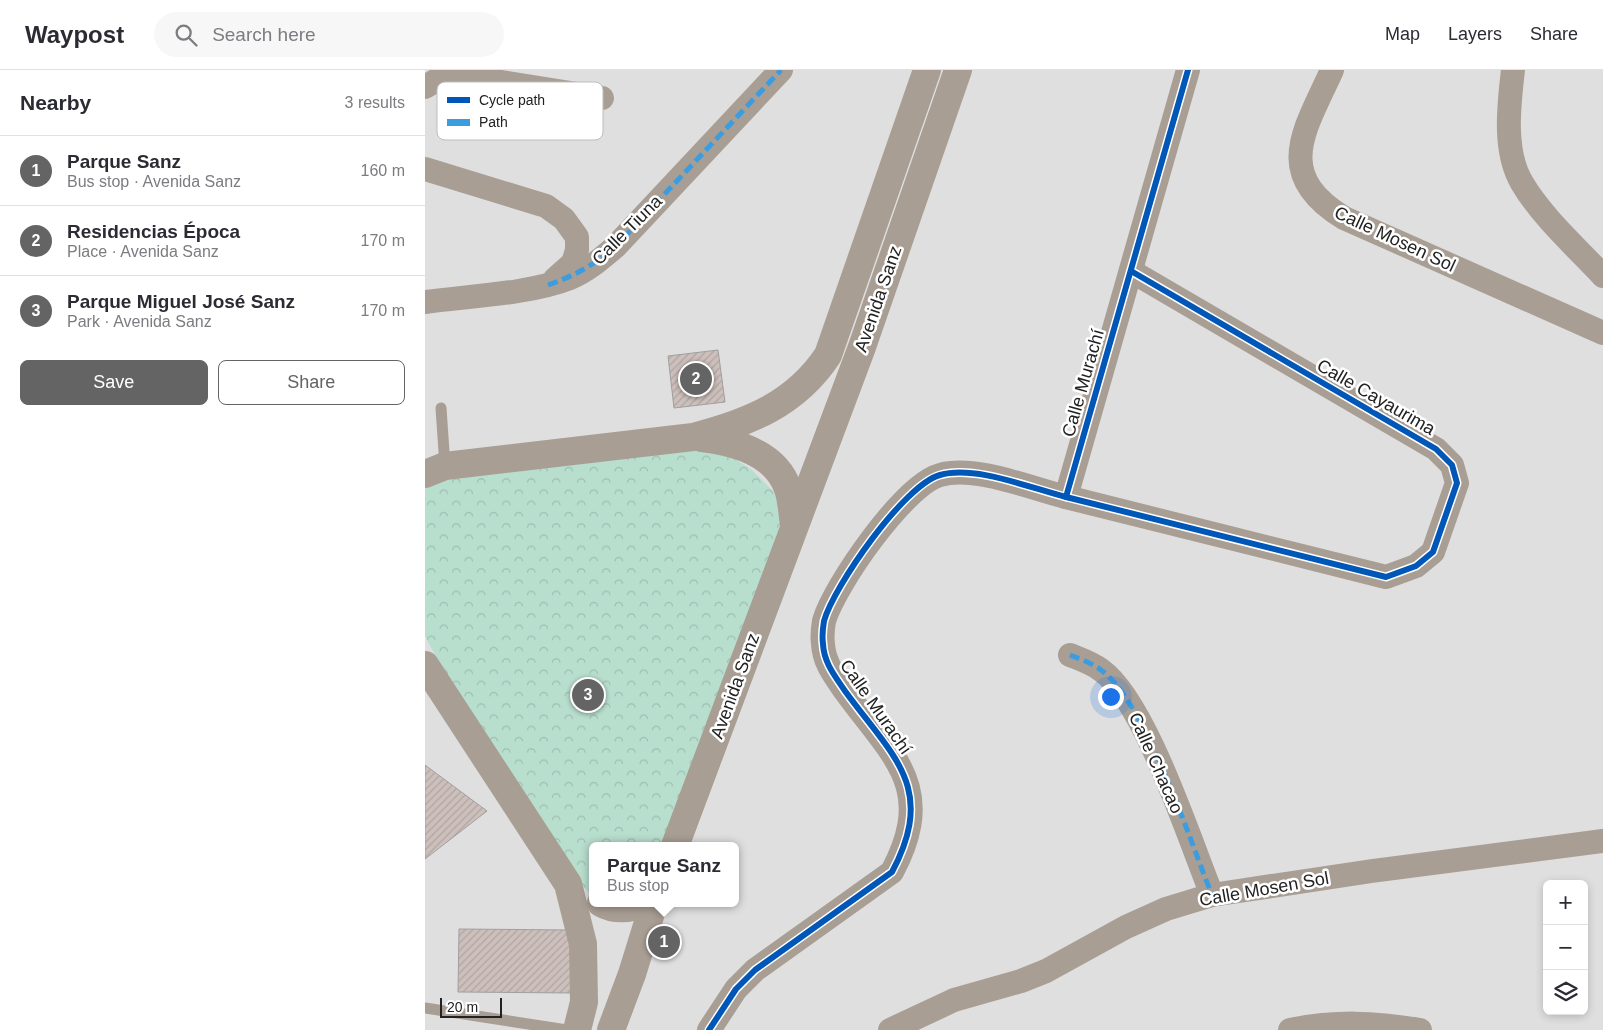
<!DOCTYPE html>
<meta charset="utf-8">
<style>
body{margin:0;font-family:Helvetica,sans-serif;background:#f7f7f7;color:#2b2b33}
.controls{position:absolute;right:15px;bottom:15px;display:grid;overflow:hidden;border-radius:8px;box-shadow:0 2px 8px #0003}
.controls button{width:45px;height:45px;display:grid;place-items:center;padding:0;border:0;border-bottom:1px solid #e1e1e2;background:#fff;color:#2b2b33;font:25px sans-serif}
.scale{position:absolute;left:15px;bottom:12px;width:62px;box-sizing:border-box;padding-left:5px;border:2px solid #222223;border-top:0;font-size:14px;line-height:18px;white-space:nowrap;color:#222223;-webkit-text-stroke:4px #fff;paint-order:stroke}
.you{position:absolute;left:685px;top:626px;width:18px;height:18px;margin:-12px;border:4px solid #fff;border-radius:50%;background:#1a73e8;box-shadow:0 0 0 8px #1a73e833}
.badge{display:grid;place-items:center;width:32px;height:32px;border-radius:50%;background:#646465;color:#fff;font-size:16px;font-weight:700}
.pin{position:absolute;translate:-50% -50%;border:2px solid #fff;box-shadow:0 1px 5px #0006}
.popup{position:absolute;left:164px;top:772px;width:150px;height:65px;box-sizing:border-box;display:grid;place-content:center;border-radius:8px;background:#fff;filter:drop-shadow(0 1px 4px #0005);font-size:16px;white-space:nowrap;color:#7c7c81}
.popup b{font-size:19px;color:#2b2b33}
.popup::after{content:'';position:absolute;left:50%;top:100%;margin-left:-10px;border:10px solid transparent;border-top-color:#fff}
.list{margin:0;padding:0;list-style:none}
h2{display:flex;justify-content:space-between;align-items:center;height:65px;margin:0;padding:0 20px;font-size:21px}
h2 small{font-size:16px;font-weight:400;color:#7c7c81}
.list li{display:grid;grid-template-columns:32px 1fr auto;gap:15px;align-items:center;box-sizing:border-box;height:70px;padding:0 20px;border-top:1px solid #e1e1e2}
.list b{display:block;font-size:19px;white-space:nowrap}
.list p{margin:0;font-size:16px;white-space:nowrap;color:#7c7c81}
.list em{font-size:16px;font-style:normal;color:#7c7c81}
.actions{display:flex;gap:10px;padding:15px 20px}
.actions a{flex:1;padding:11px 0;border:1px solid #646465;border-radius:8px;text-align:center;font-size:18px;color:#646465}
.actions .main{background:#646465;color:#fff}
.icon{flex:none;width:28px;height:28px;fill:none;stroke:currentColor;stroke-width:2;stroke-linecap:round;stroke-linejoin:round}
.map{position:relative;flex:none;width:1178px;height:960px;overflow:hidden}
header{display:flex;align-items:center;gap:30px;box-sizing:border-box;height:70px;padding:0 25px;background:#fff;border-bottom:1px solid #e1e1e2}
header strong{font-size:24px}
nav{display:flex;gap:28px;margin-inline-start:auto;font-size:18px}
.search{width:350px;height:45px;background:#f7f7f7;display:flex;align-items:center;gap:12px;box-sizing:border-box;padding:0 18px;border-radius:28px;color:#7c7c81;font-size:19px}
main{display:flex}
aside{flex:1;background:#fff}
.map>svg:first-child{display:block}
.park{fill:url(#park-crowns)}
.building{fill:url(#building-hatch);stroke:#a09fa0}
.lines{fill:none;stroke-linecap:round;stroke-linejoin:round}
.service{stroke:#a99e93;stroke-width:11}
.minor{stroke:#a99e93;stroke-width:24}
.tertiary{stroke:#a99e93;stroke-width:28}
.quiet{stroke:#3c9ce0;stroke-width:5;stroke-dasharray:10 5;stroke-linecap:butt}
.cycleway-casing{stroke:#fff;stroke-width:9}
.cycleway{stroke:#0057b8;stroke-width:6}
.labels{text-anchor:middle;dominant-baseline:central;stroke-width:5;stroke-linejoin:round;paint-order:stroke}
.street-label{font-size:18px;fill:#222223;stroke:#fff}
.key{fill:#fff;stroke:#bdbdbd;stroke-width:1}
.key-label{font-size:14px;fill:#222223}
</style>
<header>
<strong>Waypost</strong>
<div class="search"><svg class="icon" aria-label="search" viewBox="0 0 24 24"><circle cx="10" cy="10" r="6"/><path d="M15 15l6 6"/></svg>Search here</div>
<nav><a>Map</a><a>Layers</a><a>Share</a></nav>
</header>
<main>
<aside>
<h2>Nearby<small>3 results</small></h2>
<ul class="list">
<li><span class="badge">1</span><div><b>Parque Sanz</b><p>Bus stop · Avenida Sanz</p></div><em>160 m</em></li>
<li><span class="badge">2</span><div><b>Residencias Época</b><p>Place · Avenida Sanz</p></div><em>170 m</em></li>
<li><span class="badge">3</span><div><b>Parque Miguel José Sanz</b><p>Park · Avenida Sanz</p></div><em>170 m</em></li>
</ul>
<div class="actions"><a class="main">Save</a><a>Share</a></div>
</aside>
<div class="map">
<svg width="1178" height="960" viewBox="0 0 1178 960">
<defs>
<pattern id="park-crowns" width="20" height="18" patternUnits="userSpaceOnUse" patternTransform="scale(1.25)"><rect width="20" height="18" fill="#b8dece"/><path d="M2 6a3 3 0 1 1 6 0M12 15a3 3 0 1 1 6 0" fill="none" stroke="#9ebeb1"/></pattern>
<pattern id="building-hatch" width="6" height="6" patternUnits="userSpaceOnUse" patternTransform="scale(1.25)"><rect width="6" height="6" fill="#cdc0bc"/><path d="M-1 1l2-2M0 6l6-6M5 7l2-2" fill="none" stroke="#b0a5a1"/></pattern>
</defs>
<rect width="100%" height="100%" fill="#dfdfe0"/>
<path class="park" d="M270,377L307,387L327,400L352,425L361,450L240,776H168V826L158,817L45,652L0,566V418L15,408Z"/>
<g class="building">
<path d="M293,280L300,332L249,338L243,286Z"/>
<path d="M0,695L62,741L0,789Z"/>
<path d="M34,859L148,860V923L33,922Z"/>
</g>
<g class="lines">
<g class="service">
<path d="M16,338L20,396"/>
<path d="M0,938L142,960"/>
</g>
<g class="minor">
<path d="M907,0C880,60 847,104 919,148L1178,263"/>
<path d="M1088,0C1084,35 1078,81 1097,113C1117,147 1151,177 1178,206"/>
<path d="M0,17L15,8L44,7L177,28"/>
<path d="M0,99L121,136L139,149L152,167V180L148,193L130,209"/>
<path d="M0,232C45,226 104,224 145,208C162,201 176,189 190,177L356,0"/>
<path d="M641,427L961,507L991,496L1008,482L1032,413L1027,395L1011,379L706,201"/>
<path d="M645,585C655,589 667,593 676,600C720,631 765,771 787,825"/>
<path d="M284,960L311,919L330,900L467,802C512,717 468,687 420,621C410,606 399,593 398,574C397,567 398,557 399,551C409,516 479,415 515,405C550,395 605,418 641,427L763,0"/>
<path d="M465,960L529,930L596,911L621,901L701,857L741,839L787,825L947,801L1178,771"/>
<path d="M865,960C911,951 948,952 995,960"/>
</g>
<g class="tertiary">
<path d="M277,368C311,372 351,383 363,419C367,430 367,443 369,454"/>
<path d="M0,404L20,396L268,367C323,353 371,334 403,285L502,0"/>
<path d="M0,595L143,814L158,874L159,932L152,960"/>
<path d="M250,776L437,277L533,0"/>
<path d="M176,833C190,841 206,839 221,833"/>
<path d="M186,960L207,904L229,833"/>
</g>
<g class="quiet">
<path d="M123,215C149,206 169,195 190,177L356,0"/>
<path d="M645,585C655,589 667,593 676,600C720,631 765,771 787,825"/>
</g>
<defs>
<g id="cycleway">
<path d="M641,427L961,507L991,496L1008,482L1032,413L1027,395L1011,379L706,201"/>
<path d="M284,960L311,919L330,900L467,802C512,717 468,687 420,621C410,606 399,593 398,574C397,567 398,557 399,551C409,516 479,415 515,405C550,395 605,418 641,427L763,0"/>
</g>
</defs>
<use href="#cycleway" class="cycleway-casing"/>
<use href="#cycleway" class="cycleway"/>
</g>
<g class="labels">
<g class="street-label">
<text transform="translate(202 160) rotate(-45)">Calle Tiuna</text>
<text transform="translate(970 169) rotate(25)">Calle Mosen Sol</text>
<text transform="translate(453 229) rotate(-71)">Avenida Sanz</text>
<text transform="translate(658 313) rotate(-74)">Calle Murachí</text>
<text transform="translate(951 327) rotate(30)">Calle Cayaurima</text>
<text transform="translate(310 616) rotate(-70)">Avenida Sanz</text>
<text transform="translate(451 637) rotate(55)">Calle Murachí</text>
<text transform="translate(731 693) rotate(66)">Calle Chacao</text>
<text transform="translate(839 819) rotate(-10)">Calle Mosen Sol</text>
</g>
</g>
<rect x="12" y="12" width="166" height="58" rx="8" class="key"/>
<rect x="22" y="27" width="23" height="6" fill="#0057b8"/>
<rect x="22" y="49" width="23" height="7" fill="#3c9ce0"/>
<g class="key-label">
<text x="54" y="35">Cycle path</text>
<text x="54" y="57">Path</text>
</g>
</svg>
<div class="controls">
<button>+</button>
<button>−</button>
<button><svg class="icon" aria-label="layers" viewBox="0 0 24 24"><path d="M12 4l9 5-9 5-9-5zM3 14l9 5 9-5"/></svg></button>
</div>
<div class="scale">20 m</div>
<div class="you"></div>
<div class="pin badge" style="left:239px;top:872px">1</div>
<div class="popup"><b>Parque Sanz</b>Bus stop</div>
<div class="pin badge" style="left:271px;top:309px">2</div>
<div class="pin badge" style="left:163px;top:625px">3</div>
</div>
</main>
